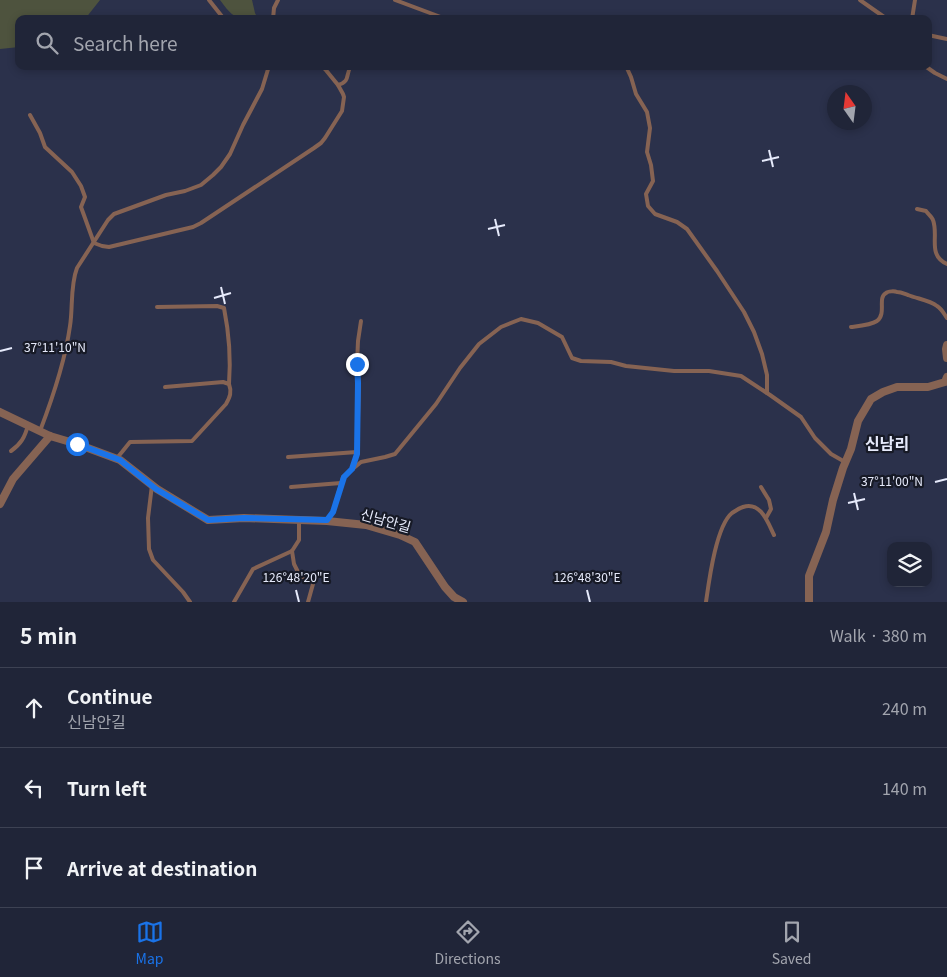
<!DOCTYPE html>
<meta charset="utf-8">
<style>
body{margin:0;font-family:Georgia,"Noto Sans KR",serif;background:#2d3143;color:#f1f3f6}
.controls{position:absolute;right:15px;bottom:15px;display:grid;overflow:hidden;border-radius:10px;box-shadow:0 2px 8px #0003}
.controls button{width:45px;height:45px;display:grid;place-items:center;padding:0;border:0;border-bottom:1px solid #3d4253;background:#202538;color:#f1f3f6;font:25px sans-serif}
.compass{position:absolute;left:827px;top:85px;width:45px;height:45px;border-radius:50%;background:#202538;box-shadow:0 2px 8px #0003;rotate:346deg}
.stop{position:absolute;width:15px;height:15px;margin:-11px;border:4px solid #1a73e8;border-radius:50%;background:#fff}
.stop.end{background:#1a73e8;border-color:#fff;box-shadow:0 1px 5px #0008}
.list{margin:0;padding:0;list-style:none}
h2{display:flex;justify-content:space-between;align-items:center;height:65px;margin:0;padding:0 20px;font-size:21px}
h2 small{font-size:16px;font-weight:400;color:#a2a5ae}
.list li{display:grid;grid-template-columns:32px 1fr auto;gap:15px;align-items:center;box-sizing:border-box;height:80px;padding:0 20px;border-top:1px solid #3d4253}
.list b{display:block;font-size:19px;white-space:nowrap}
.list p{margin:0;font-size:16px;white-space:nowrap;color:#a2a5ae}
.list em{font-size:16px;font-style:normal;color:#a2a5ae}
.icon{flex:none;width:28px;height:28px;fill:none;stroke:currentColor;stroke-width:2;stroke-linecap:round;stroke-linejoin:round}
.map{position:relative;flex:none;width:947px;height:602px;overflow:hidden}
.search{position:absolute;background:#202538;box-shadow:0 2px 8px #0003;left:15px;right:15px;top:15px;height:55px;display:flex;align-items:center;gap:12px;box-sizing:border-box;padding:0 18px;border-radius:10px;color:#a2a5ae;font-size:19px}
.sheet{height:305px;background:#202538}
nav{display:flex;justify-content:space-around;align-items:center;box-sizing:border-box;height:70px;border-top:1px solid #3d4253;background:#202538;font-size:14px;color:#a2a5ae}
nav a{display:grid;justify-items:center;gap:2px}
nav .on{color:#1a73e8}
.map>svg:first-child{display:block}
.green{fill:#4e533e}
.lines{fill:none;stroke-linecap:round;stroke-linejoin:round}
.lane{stroke:#866353;stroke-width:4}
.street{stroke:#866353;stroke-width:8}
.route{stroke:#1a73e8;stroke-width:6}
.ticks{fill:none;stroke:#e6eafb;stroke-width:2}
.labels{text-anchor:middle;dominant-baseline:central;stroke-width:4.5;stroke-linejoin:round;paint-order:stroke}
.street-label{font-size:14px;fill:#e6eafb;stroke:#171a26}
.quarter-label{font-size:16px;font-weight:bold;fill:#e6eafb;stroke:#171a26}
.ticks-label{font-size:12px;text-anchor:middle;fill:#e6eafb;stroke:#171a26;stroke-width:4.5;stroke-linejoin:round;paint-order:stroke}
</style>
<div class="map">
<svg width="947" height="602" viewBox="0 0 947 602">
<rect width="100%" height="100%" fill="#2b314b"/>
<g class="green">
<path d="M0,0H100L85,19H19V47L0,49Z"/>
<path d="M220,0H252L255,13L258,19C236,19 233,18 220,0Z"/>
</g>
<g class="lines">
<g class="lane">
<path d="M209,0L224,19"/>
<path d="M395,0L446,19"/>
<path d="M860,0L887,19"/>
<path d="M273,19L274,8L278,0"/>
<path d="M912,19L915,0"/>
<path d="M928,35L947,39"/>
<path d="M626,66L631,77L636,94L647,112L650,128L647,152L651,165L653,181L646,194L648,206L655,214L677,222L687,229L717,271L744,312L754,332L762,354L767,375V393"/>
<path d="M925,66L935,73L947,79"/>
<path d="M338,85C351,81 345,75 351,66"/>
<path d="M30,115L40,133L45,147L72,172L81,186L85,197L81,207L94,243L102,246L109,247L193,227L201,223L314,148L321,143L325,138L342,111L344,97L343,94L338,85L325,69L320,66"/>
<path d="M917,209L926,211C928,214 932,217 933,220C939,236 927,255 947,264"/>
<path d="M157,307L217,306L224,308C229,333 231,358 229,384"/>
<path d="M851,327C859,326 871,325 877,321C887,313 877,298 886,293C888,291 895,291 897,292C901,292 905,294 908,295C918,299 929,300 937,306C942,309 944,314 947,318"/>
<path d="M40,431C53,397 65,362 70,326C73,308 70,286 77,268L108,220L114,214L166,195L185,191L201,185L213,175L221,167L230,154L243,125L262,89L269,66"/>
<path d="M11,451C21,444 25,437 28,425"/>
<path d="M288,457L357,452"/>
<path d="M116,459L122,452L130,442L192,441L226,404C230,397 232,392 229,384L223,382L165,387"/>
<path d="M352,469L357,454L359,383L357,364L358,341L361,321"/>
<path d="M152,485L148,518L149,549L153,560L183,592L190,602"/>
<path d="M291,487L341,483"/>
<path d="M761,487L769,500L771,509L766,518"/>
<path d="M328,520L333,512L343,477L361,462L385,457L395,454L436,404L460,368L479,344L501,327L521,319L538,323L562,337L572,358L581,361L611,362L626,366L674,371H709L741,376L770,395L801,417L815,438L831,454L845,462"/>
<path d="M292,551L294,564L300,576L310,579L313,584L308,602"/>
<path d="M234,602L253,569L292,551L299,540V520"/>
<path d="M706,602C709,581 716,526 732,513C735,511 740,508 743,507C761,501 768,523 774,535"/>
</g>
<g class="street">
<path d="M947,345L946,349L947,358"/>
<path d="M0,412L50,436L77,444L120,460L157,489L208,520L244,518L327,521L366,525L400,535L415,542L445,587L454,597L463,602"/>
<path d="M0,504L13,479L50,436"/>
<path d="M809,602V576L826,532L833,500L843,468L851,449L858,421L871,399L883,392L897,387H928L945,382L947,377"/>
</g>
</g>
<g class="lines">
<path class="route" d="M77,444L120,460L156,489L208,520L244,518L327,520L333,512L344,477L352,469L357,454L358,383L357,364"/>
</g>
<path class="ticks" d="M769,150L773,167M762,161L779,157M495,219L499,236M488,229L505,225M221,287L225,304M214,298L231,293M0,351L12,348M935,482L947,479M854,493L858,510M848,503L865,499M296,590L299,602M587,590L590,602"/>
<g class="labels">
<g class="street-label">
<text transform="translate(386 520) rotate(16)">신남안길</text>
</g>
<g class="quarter-label">
<text x="887" y="443">신남리</text>
</g>
</g>
<g class="ticks-label">
<text x="55" y="352">37°11'10"N</text>
<text x="892" y="486">37°11'00"N</text>
<text x="296" y="582">126°48'20"E</text>
<text x="587" y="582">126°48'30"E</text>
</g>
</svg>
<div class="controls">
<button><svg class="icon" aria-label="layers" viewBox="0 0 24 24"><path d="M12 4l9 5-9 5-9-5zM3 14l9 5 9-5"/></svg></button>
</div>
<svg class="compass" viewBox="-18 -18 36 36"><path d="M0-13l5 13h-10z" fill="#e53935"/><path d="M0 13l5-13h-10z" fill="#a2a5ae"/></svg>
<div class="stop" style="left:77px;top:444px"></div>
<div class="stop end" style="left:357px;top:364px"></div>
<div class="search"><svg class="icon" aria-label="search" viewBox="0 0 24 24"><circle cx="10" cy="10" r="6"/><path d="M15 15l6 6"/></svg>Search here</div>
</div>
<section class="sheet">
<h2>5 min<small>Walk · 380 m</small></h2>
<ul class="list">
<li><svg class="icon" aria-label="ahead" viewBox="0 0 24 24"><path d="M12 20V5M6 11l6-6 6 6"/></svg><div><b>Continue</b><p>신남안길</p></div><em>240 m</em></li>
<li><svg class="icon" aria-label="left" viewBox="0 0 24 24"><path d="M17 20v-9H6M10 6l-5 5 5 5"/></svg><div><b>Turn left</b></div><em>140 m</em></li>
<li><svg class="icon" aria-label="arrive" viewBox="0 0 24 24"><path d="M6 21V4h12l-3 4 3 4H6"/></svg><div><b>Arrive at destination</b></div></li>
</ul>
</section>
<nav>
<a class="on"><svg class="icon" aria-label="map" viewBox="0 0 24 24"><path d="M3 6l6-2 6 2 6-2v14l-6 2-6-2-6 2zM9 4v14M15 6v14"/></svg>Map</a>
<a><svg class="icon" aria-label="directions" viewBox="0 0 24 24"><path d="M12 3l9 9-9 9-9-9zM9 14v-3h6M13 9l2 2-2 2"/></svg>Directions</a>
<a><svg class="icon" aria-label="saved" viewBox="0 0 24 24"><path d="M7 4h10v16l-5-4-5 4z"/></svg>Saved</a>
</nav>
